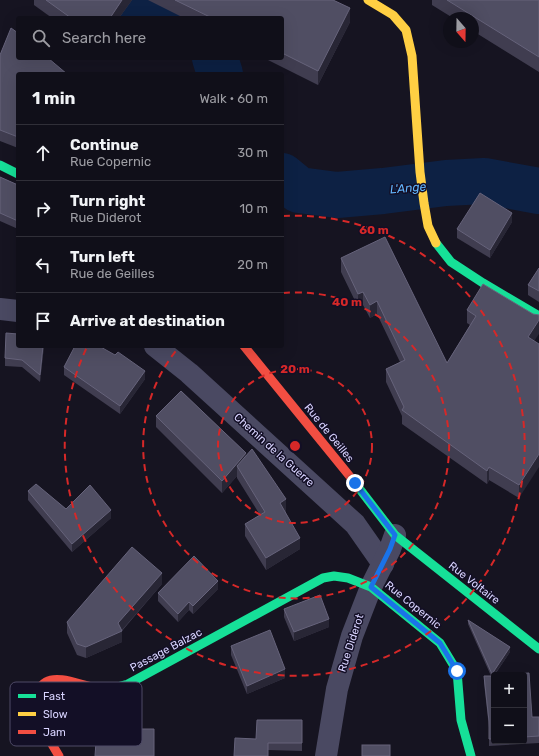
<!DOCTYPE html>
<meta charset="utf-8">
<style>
body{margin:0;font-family:Rubik,sans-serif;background:#191822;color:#f1f3f6}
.controls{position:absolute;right:12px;bottom:12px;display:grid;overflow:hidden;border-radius:4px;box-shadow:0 4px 16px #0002}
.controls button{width:36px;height:36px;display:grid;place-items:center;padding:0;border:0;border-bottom:1px solid #302f38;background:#100f19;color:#f1f3f6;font:20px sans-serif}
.compass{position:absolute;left:443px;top:12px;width:36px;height:36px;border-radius:50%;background:#100f19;box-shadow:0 4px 16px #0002;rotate:160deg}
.stop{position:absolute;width:12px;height:12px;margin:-9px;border:3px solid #1a73e8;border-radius:50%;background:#fff}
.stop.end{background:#1a73e8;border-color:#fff;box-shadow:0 1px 4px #0008}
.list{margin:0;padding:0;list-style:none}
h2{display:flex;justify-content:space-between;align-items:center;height:52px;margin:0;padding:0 16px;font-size:17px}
h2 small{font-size:13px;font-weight:400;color:#9c9ca2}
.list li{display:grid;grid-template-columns:26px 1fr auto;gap:12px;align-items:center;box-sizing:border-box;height:56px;padding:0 16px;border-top:1px solid #302f38}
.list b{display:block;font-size:15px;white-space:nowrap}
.list p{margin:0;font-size:13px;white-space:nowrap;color:#9c9ca2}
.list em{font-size:13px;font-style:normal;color:#9c9ca2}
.icon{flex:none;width:22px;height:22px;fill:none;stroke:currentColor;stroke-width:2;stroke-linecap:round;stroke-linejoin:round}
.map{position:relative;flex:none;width:539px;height:756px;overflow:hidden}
.search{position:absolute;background:#100f19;box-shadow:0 4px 16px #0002;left:16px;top:16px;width:268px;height:44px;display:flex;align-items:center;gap:10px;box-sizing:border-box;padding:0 14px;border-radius:4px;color:#9c9ca2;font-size:15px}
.panel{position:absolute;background:#100f19;box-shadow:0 4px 16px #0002;left:16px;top:72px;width:268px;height:276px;border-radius:4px}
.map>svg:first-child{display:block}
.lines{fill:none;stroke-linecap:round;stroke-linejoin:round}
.river{stroke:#0d2144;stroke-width:46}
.street{stroke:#4a4962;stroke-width:22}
.fast{stroke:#16e098;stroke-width:9}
.slow{stroke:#ffcf43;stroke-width:9}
.jam{stroke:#f24e42;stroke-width:9}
.wall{fill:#403d50}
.shaded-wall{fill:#282635}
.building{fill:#504e63;stroke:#66637b}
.route{stroke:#1a73e8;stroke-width:5}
.ring{fill:none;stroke:#d62828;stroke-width:2;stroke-dasharray:7 5}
.labels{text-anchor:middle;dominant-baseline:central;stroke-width:3;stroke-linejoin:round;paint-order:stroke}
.street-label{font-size:11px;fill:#d9d4ff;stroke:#130f26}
.water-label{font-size:12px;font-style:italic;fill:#62b6ff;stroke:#130f26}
.key{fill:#130f26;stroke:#4e4a67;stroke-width:1}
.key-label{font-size:11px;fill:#d9d4ff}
.centre{fill:#d62828;stroke:#130f26;stroke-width:2}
.ring-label{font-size:12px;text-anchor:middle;font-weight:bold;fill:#d62828;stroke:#130f26;stroke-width:3;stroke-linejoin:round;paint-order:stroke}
</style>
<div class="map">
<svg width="539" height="756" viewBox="0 0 539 756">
<rect width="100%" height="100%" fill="#161421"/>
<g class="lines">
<g class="river">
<path d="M134,0L170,18"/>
<path d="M215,58L220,74"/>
<path d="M282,176L299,190L337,195L383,191L446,183L484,181L539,191"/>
</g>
<g class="street">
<path d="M0,309L18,311"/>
<path d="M155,346L189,373L355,524L383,564"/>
<path d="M326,756L337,689L352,636L371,587L390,549L395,535"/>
</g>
<g class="fast">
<path d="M0,165L18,174"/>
<path d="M436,243L451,262L483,283L539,316"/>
<path d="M352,479L395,535L539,649"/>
<path d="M110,689L128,684L323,578L334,576L348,578L371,587L440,643L457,671L461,720L471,756"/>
</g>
<path class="slow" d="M368,0L393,15L406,30L412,56L420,172L424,203L428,226L436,243"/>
<g class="jam">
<path d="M244,346L352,479"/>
<path d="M59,756L37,719L32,699C36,693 39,686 46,682C61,673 91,691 110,689"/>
</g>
</g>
<g class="wall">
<path d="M34,0H132L119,18H52L34,5Z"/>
<path d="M148,0H333L350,22L318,85L264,58H282V18H184Z"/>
<path d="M432,0H539V72L473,31V18H453L432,5Z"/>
<path d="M0,55L18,74V148L0,141Z"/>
<path d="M0,177L18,185V229L0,221Z"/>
<path d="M512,222L490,258L457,238V229Z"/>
<path d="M341,258L447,363L470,325L467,323V310L534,341L519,498L489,480L487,484L402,424V416L386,382V369L400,362L377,314L370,318L363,305L358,307L341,272Z"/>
<path d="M539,268V302L528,295V285Z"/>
<path d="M44,346L40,382L22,367L5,366V358Z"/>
<path d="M64,367L145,379L120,414L64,375Z"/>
<path d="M156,416L246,455L286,511L285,512L300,549L266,570L245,536V524L260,515L237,478V476L222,493L156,427Z"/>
<path d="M28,491L66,509L111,518L72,552L28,500Z"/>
<path d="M162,584L122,631V642L86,658L77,655L67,633V622Z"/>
<path d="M218,589L193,614L189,610L178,622L158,601V593Z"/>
<path d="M284,609L329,627L294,641L284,617Z"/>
<path d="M468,620L510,652L494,676V741H524V675L532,717H539V743L489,746V728L484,683V676H491L468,624Z"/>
<path d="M231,646L285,678L247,694L231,655Z"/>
<path d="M302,720V751L268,750L256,739Z"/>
</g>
<g class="shaded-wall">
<path d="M122,0H132L119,18H110Z"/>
<path d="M350,8V22L318,85V71Z"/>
<path d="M512,213V222L490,258V250Z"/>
<path d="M363,292V305L358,307V294Z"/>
<path d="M377,301V314L370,318V305Z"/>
<path d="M539,320V334L528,350V337Z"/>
<path d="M43,346H44L40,382V375Z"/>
<path d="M145,371V379L120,414V406Z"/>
<path d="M246,453V465L237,466V476L222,493V481Z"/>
<path d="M539,454V467L519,498V485Z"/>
<path d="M489,467V480L487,484V471Z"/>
<path d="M286,499V511L280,515V503Z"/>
<path d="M111,510V518L72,552V544Z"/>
<path d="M300,538V549L266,570V558Z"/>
<path d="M162,573V584L121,631H122V642L86,658V647L118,623Z"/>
<path d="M218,581V589L193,614V606Z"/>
<path d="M189,602V610L178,622V614Z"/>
<path d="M329,619V627L294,641V632Z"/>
<path d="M510,647V652L492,678V674Z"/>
<path d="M285,669V678L247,694V686Z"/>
</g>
<g class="building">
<path d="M46,0H122L110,18H71Z"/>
<path d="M175,0H333L350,8L318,71L282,53V18H212Z"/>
<path d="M447,0H539V57Z"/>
<path d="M11,28L18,33V58H48L67,74H18V137L0,130V55Z"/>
<path d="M0,177L18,185V221L0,213Z"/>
<path d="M480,193L512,213L490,250L457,229Z"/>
<path d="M385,237L447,363L476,316L467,310L483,284L533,314L539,315V320L528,337L539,344V454L519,485L489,467L487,471L402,410L404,407L386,369L405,360L377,301L370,305L363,292L358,294L341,258Z"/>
<path d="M539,268V291L528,285Z"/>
<path d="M6,333L18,334V346H43L40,375L22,360L5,358Z"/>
<path d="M75,346H99L115,355L118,352L145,371L120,406L64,367Z"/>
<path d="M181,391L246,453L222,481L156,416Z"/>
<path d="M252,449L286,499L280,503L300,538L266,558L245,524L265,512L237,466Z"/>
<path d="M36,484L66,509L90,485L111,510L72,544L28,491Z"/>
<path d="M132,547L162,573L118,623L122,631L86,647L77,644L67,622Z"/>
<path d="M194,556L218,581L193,606L189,602L178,614L158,593Z"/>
<path d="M320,595L329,619L294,632L284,609Z"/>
<path d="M468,620L510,647L492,674Z"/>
<path d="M270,630L285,669L247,686L231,646Z"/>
<path d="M529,673L532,717H539V736L524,737V675H501Z"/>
<path d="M484,676H494V739H489V721Z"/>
<path d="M257,720H302V743H268V756H234L235,738L256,739Z"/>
<path d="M109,729H154V756H95L96,742L108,743Z"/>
<rect x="362" y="745" width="28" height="11"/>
</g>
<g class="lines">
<path class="route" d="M355,483L395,535L390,549L371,587L440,643L457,671"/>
</g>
<g class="ring">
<circle cx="295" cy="446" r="77"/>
<path d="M283 293A153 153 0 1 1 179 347"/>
<path d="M283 216A230 230 0 1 1 87 347"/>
</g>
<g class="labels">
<g class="street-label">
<text transform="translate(329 433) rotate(51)">Rue de Geilles</text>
<text transform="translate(274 450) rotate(42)">Chemin de la Guerre</text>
<text transform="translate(474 583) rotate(38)">Rue Voltaire</text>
<text transform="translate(413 605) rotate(39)">Rue Copernic</text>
<text transform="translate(351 643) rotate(-72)">Rue Diderot</text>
<text transform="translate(166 650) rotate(-28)">Passage Balzac</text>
</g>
<g class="water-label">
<text transform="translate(408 188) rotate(-5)">L'Ange</text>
</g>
</g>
<rect x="10" y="682" width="132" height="64" rx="6" class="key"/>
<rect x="18" y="694" width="18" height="4" fill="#16e098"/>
<rect x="18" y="712" width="18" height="4" fill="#ffcf43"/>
<rect x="18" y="730" width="18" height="4" fill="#f24e42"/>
<g class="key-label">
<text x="43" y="700">Fast</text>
<text x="43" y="718">Slow</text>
<text x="43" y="736">Jam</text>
</g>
<circle cx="295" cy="446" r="6" class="centre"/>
<g class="ring-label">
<text x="374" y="234">60 m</text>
<text x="347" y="306">40 m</text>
<text x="295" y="373">20 m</text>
</g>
</svg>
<div class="controls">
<button>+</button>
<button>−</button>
</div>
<svg class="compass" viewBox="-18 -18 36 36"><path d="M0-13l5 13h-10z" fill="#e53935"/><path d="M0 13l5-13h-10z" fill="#9c9ca2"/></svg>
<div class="stop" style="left:457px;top:671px"></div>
<div class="stop end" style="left:355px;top:483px"></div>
<div class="search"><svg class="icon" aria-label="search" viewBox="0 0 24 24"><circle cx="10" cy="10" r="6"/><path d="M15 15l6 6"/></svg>Search here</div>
<section class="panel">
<h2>1 min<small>Walk · 60 m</small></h2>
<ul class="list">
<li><svg class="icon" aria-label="ahead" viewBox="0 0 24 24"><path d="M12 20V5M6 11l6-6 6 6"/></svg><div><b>Continue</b><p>Rue Copernic</p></div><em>30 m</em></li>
<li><svg class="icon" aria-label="right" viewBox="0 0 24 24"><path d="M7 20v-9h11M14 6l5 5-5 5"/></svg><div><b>Turn right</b><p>Rue Diderot</p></div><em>10 m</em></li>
<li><svg class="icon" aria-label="left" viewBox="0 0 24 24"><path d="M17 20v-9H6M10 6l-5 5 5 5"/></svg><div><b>Turn left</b><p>Rue de Geilles</p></div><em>20 m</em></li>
<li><svg class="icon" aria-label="arrive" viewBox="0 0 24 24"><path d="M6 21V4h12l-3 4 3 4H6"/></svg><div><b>Arrive at destination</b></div></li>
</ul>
</section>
</div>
